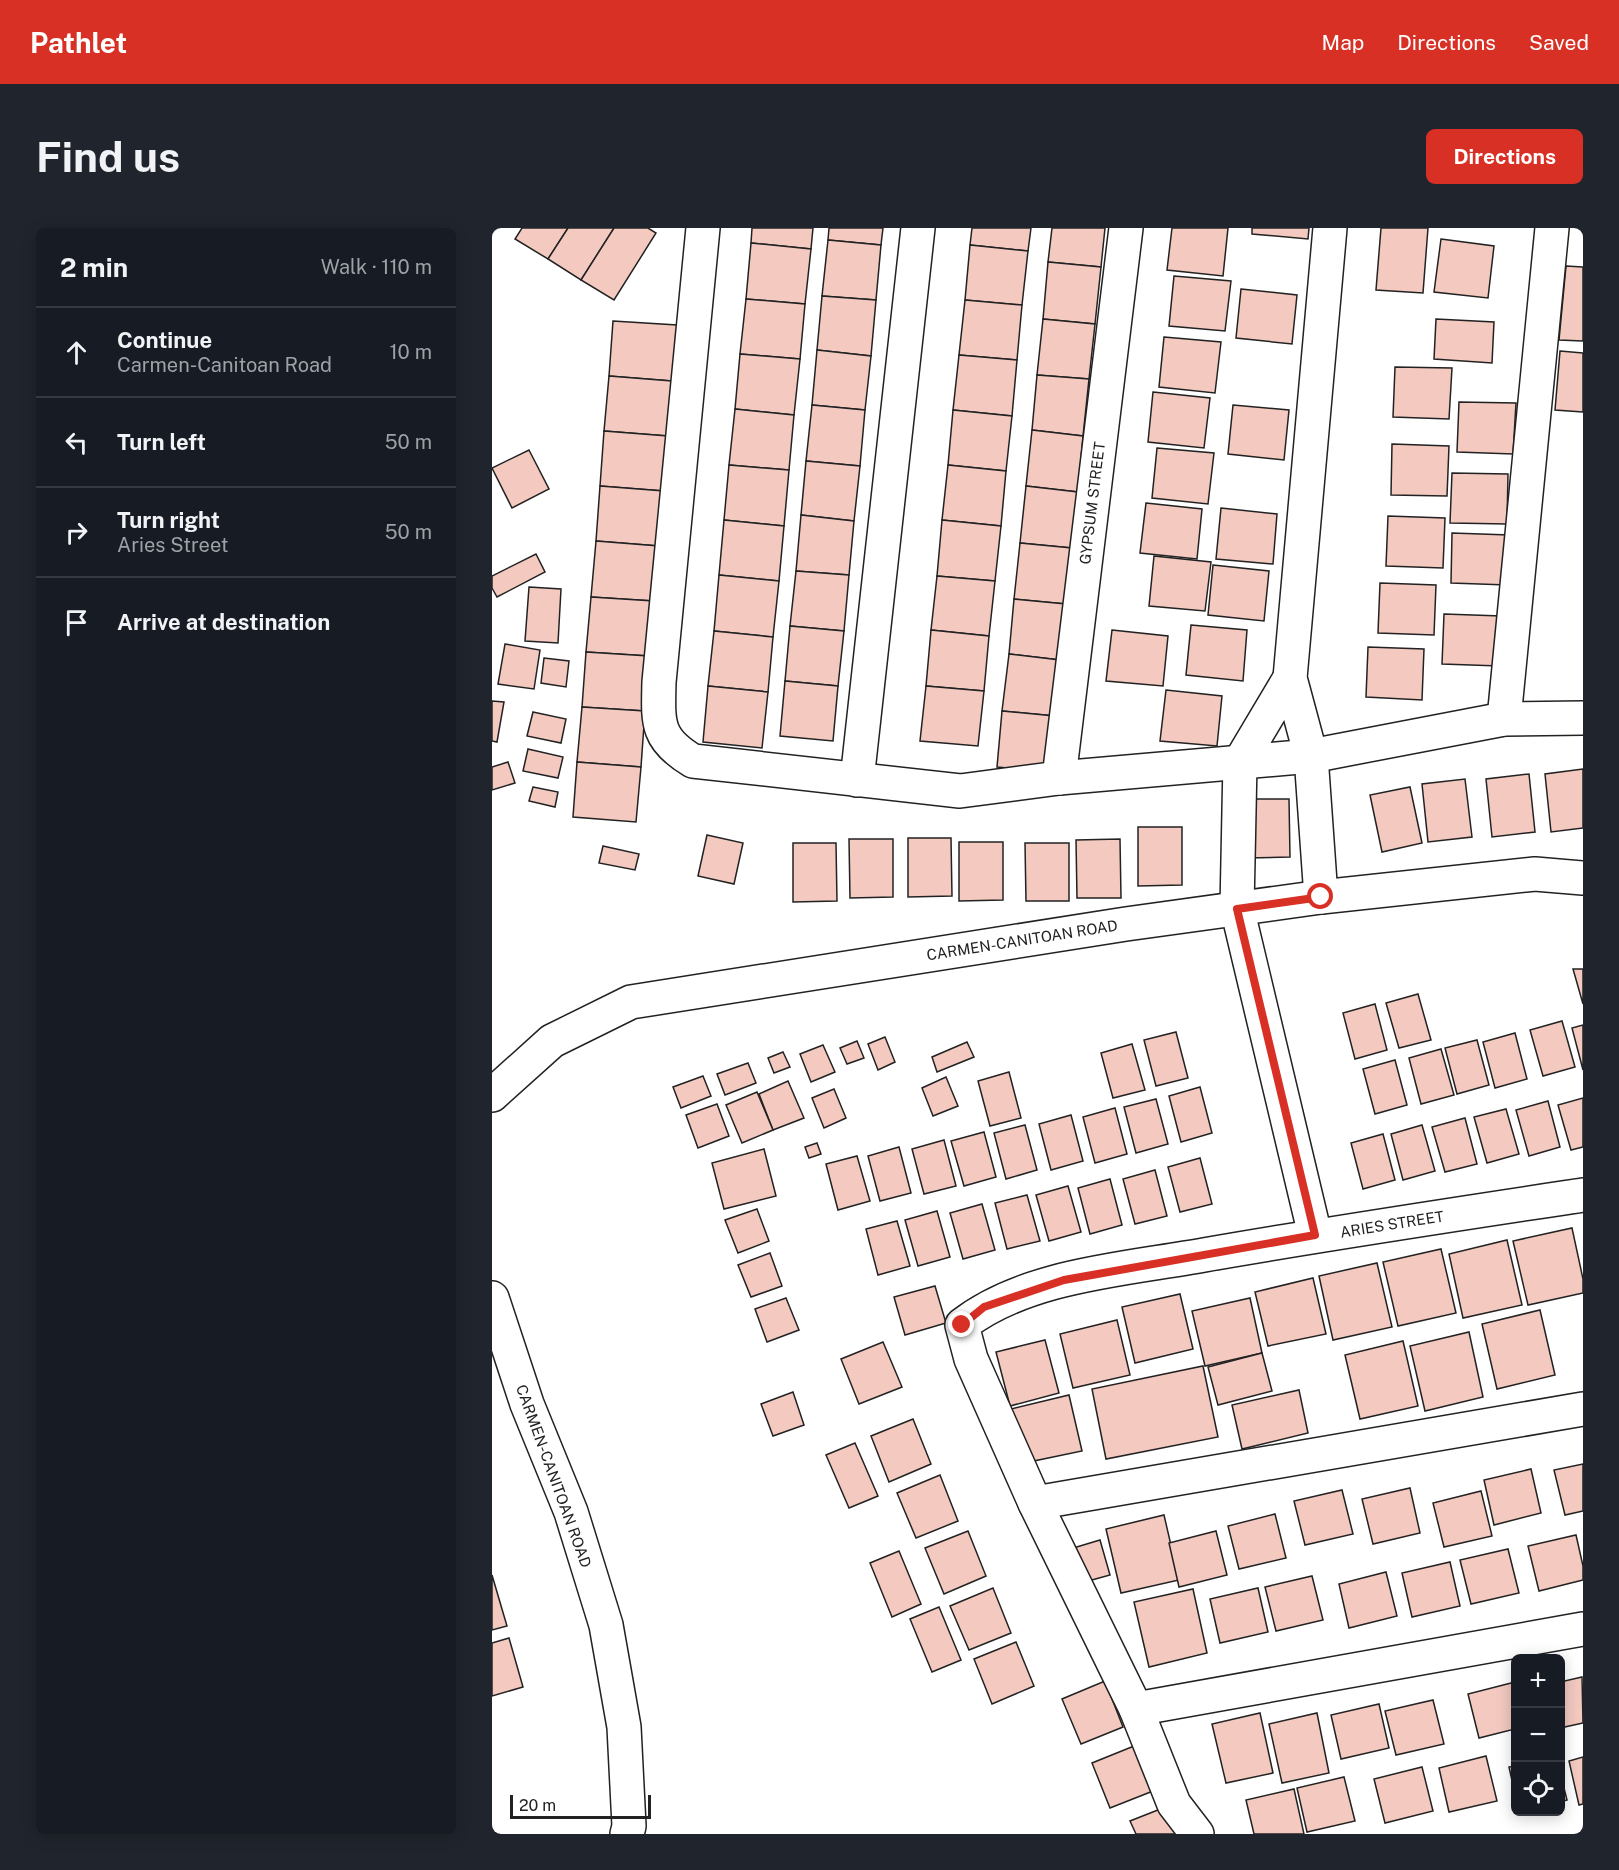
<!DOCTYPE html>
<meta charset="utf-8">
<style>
body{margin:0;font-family:"Public Sans",sans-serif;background:#20242c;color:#f1f3f6}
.controls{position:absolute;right:18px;bottom:18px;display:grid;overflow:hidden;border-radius:9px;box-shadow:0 3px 15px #0003}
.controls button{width:54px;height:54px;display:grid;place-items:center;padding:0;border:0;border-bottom:2px solid #363941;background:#171b24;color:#f1f3f6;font:30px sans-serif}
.scale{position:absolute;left:18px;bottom:15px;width:141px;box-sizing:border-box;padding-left:6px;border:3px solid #222;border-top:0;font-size:16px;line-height:21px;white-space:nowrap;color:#222;-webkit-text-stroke:4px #fff;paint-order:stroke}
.stop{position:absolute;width:18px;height:18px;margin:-14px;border:4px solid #d93025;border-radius:50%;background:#fff}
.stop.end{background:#d93025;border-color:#fff;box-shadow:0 2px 6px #0008}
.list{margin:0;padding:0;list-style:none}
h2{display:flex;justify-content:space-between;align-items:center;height:78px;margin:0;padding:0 24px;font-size:26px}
h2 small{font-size:20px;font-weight:400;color:#9ea1a6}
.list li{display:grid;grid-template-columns:39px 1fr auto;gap:18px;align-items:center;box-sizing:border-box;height:90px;padding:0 24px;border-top:2px solid #363941}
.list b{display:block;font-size:22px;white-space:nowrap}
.list p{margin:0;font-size:20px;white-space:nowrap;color:#9ea1a6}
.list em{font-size:20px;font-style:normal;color:#9ea1a6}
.icon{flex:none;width:33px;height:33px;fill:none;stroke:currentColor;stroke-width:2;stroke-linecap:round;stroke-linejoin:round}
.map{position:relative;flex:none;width:1091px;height:1606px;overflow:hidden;border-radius:9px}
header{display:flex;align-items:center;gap:36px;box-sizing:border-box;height:84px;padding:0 30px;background:#d93025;color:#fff}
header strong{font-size:28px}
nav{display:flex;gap:33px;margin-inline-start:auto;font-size:21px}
.intro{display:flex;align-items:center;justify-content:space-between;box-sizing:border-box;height:144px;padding:0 36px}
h1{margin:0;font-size:42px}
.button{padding:15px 27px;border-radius:9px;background:#d93025;color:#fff;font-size:21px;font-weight:700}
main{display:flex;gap:36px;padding:0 36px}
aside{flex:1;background:#171b24;border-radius:9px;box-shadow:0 3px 15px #0003}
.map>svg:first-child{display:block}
.building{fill:#f3c9c0;stroke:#222;stroke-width:1.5}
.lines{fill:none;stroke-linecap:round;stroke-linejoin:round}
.street-casing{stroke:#222;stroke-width:36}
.secondary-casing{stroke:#222;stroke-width:36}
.street{stroke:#fff;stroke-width:33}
.secondary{stroke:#fff;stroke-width:33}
.route{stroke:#d93025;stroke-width:8}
.labels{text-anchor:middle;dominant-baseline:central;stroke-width:4.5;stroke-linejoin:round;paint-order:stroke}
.street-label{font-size:15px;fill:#222;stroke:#fff}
</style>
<header>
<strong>Pathlet</strong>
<nav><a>Map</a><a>Directions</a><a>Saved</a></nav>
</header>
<div class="intro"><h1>Find us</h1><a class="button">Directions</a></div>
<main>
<aside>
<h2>2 min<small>Walk · 110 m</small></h2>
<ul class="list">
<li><svg class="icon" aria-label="ahead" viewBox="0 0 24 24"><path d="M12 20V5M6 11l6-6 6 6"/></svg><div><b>Continue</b><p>Carmen-Canitoan Road</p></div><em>10 m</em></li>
<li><svg class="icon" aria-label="left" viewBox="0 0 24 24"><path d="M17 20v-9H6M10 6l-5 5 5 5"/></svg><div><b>Turn left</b></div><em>50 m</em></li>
<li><svg class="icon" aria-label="right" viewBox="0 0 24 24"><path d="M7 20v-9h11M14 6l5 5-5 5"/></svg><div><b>Turn right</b><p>Aries Street</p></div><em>50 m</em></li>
<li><svg class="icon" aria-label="arrive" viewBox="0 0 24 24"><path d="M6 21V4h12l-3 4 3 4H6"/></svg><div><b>Arrive at destination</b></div></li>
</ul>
</aside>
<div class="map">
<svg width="1091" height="1606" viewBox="0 0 1091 1606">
<rect width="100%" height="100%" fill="#fff"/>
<g class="building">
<path d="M30,0H76L56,31L23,11Z"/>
<path d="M76,0H122L89,52L56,31Z"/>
<path d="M122,0H156L164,5L122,72L89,52Z"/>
<path d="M260,0H321L319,21L259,15Z"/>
<path d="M337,0H391L389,17L336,12Z"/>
<path d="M480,0H539L536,23L478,17Z"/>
<path d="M560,0H613L609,39L556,34Z"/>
<path d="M680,0H736L731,48L675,42Z"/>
<path d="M760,0H817L816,11L760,6Z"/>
<path d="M889,0H936L931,65L884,62Z"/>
<path d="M949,11L1002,18L996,70L942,64Z"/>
<path d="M336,12L389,17L384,72L330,68Z"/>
<path d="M259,15L319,21L313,76L254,71Z"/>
<path d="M478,17L536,23L530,77L473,72Z"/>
<path d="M556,34L609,39L603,96L551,91Z"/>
<path d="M1074,38L1091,39V113L1067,112Z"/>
<path d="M682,48L739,53L733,103L677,98Z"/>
<path d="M749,61L805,67L800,116L744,110Z"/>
<path d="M330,68L384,72L379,128L325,122Z"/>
<path d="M254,71L313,76L308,131L248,126Z"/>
<path d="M473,72L530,77L525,132L467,127Z"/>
<path d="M551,91L603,96L597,151L545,147Z"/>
<path d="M944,91L1002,94L1000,135L942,131Z"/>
<path d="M121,93L185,97L180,153L117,148Z"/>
<path d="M672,109L729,114L723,165L667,159Z"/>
<path d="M325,122L379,128L373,182L320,177Z"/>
<path d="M1068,123L1091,125V184L1063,182Z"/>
<path d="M248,126L308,131L302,187L243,181Z"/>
<path d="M467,127L525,132L520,188L461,182Z"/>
<path d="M903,139L960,140L957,191L901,189Z"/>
<path d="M545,147L597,151L591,208L540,202Z"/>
<path d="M117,148L180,153L176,208L112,203Z"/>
<path d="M661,164L718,170L712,220L656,214Z"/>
<path d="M967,174L1024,175L1021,226L965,224Z"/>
<path d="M320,177L373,182L368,238L314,233Z"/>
<path d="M741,177L797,182L792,232L736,226Z"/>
<path d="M243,181L302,187L297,242L237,237Z"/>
<path d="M461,182L520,188L514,243L456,237Z"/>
<path d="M540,202L591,208L586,264L534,258Z"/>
<path d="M112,203L176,208L172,263L108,258Z"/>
<path d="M900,216L957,218L955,268L899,267Z"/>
<path d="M665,220L722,225L716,276L660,270Z"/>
<path d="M37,222L57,261L20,280L0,240Z"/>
<path d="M314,233L368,238L362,293L309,287Z"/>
<path d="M237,237L297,242L292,298L232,292Z"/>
<path d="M456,237L514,243L509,298L450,292Z"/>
<path d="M960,245L1016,246L1015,296L958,295Z"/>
<path d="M108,258L172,263L167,318L104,313Z"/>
<path d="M534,258L586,264L580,320L528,315Z"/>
<path d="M654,275L710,281L705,331L648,325Z"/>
<path d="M729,280L785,286L781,336L724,331Z"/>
<path d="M309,287L362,293L357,347L304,343Z"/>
<path d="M896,288L953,290L951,340L894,338Z"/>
<path d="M232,292L292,298L287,353L227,347Z"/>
<path d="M450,292L509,298L503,353L445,348Z"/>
<path d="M960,305L1017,307L1015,357L959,355Z"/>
<path d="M104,313L167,318L162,373L99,369Z"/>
<path d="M528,315L580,320L574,376L522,371Z"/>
<path d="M44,326L53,344L5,369L0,360V348Z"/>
<path d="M662,328L719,334L713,383L657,378Z"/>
<path d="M721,337L777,343L772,393L716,387Z"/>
<path d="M304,343L357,347L352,403L298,398Z"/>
<path d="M227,347L287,353L281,409L222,403Z"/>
<path d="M445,348L503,353L497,408L439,402Z"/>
<path d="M888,355L944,357L942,407L886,405Z"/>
<path d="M37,359L69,361L66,415L33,413Z"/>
<path d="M99,369L162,373L157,428L94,424Z"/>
<path d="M522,371L574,376L568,432L517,426Z"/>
<path d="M952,386L1009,388L1007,438L950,436Z"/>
<path d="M699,397L755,402L751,453L694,447Z"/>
<path d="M298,398L352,403L346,458L293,453Z"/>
<path d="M439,402L497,408L492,463L434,458Z"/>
<path d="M620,402L676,408L671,458L614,453Z"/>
<path d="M222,403L281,409L276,464L216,458Z"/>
<path d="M13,416L48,422L42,461L6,456Z"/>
<path d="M876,419L932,421L930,472L874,469Z"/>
<path d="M94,424L157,428L153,483L90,479Z"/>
<path d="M517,426L568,432L563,488L510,483Z"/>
<path d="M52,430L77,433L74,459L49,455Z"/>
<path d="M293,453L346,458L341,513L288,508Z"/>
<path d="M216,458L276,464L270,520L211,514Z"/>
<path d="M434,458L492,463L486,518L428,513Z"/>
<path d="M674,462L730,468L725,518L668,513Z"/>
<path d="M0,473L12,474L5,514L0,513Z"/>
<path d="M90,479L153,483L149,539L85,534Z"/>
<path d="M510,483L563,488L557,544L505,539Z"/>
<path d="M41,484L74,491L69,515L35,508Z"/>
<path d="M36,521L71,529L66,550L31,543Z"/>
<path d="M16,534L23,555L0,562V539Z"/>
<path d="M85,534L149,539L144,594L81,589Z"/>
<path d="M1091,541V600L1059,604L1053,546Z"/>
<path d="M1037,546L1043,604L1000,609L994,551Z"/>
<path d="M973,551L980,609L936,614L930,556Z"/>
<path d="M41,559L66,564L63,579L37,573Z"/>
<path d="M918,559L930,615L890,624L878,567Z"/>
<path d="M754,571H797L798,629L754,630Z"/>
<path d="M646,599H690V657L646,658Z"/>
<path d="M215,607L251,615L242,656L206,648Z"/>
<path d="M416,610H459L460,668L416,669Z"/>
<path d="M357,611H401V669L358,670Z"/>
<path d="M628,611L629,670H585L584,612Z"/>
<path d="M467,614H511V672L467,673Z"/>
<path d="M301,615H344L345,673L301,674Z"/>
<path d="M533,615H577V673H534Z"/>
<path d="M111,618L147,626L143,642L107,635Z"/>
<path d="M1081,741H1091V776Z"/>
<path d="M926,766L939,812L907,820L894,775Z"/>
<path d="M883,776L895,822L863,831L851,785Z"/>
<path d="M1070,793L1083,839L1051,848L1038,802Z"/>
<path d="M1091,797V842L1080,800Z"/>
<path d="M684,804L696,850L664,858L652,812Z"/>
<path d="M1023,805L1035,851L1003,860L991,814Z"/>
<path d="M393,809L403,834L386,842L376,816Z"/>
<path d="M985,812L997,857L965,866L953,820Z"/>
<path d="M365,813L372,830L355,836L348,820Z"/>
<path d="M475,814L482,829L445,844L440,829Z"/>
<path d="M640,816L653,862L621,870L609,825Z"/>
<path d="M331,817L343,844L319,854L308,826Z"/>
<path d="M949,821L962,867L929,876L917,830Z"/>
<path d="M291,824L298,839L282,845L276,830Z"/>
<path d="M903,832L915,877L883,886L871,841Z"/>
<path d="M256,835L264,855L233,867L225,846Z"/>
<path d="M517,844L529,890L498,898L486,853Z"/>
<path d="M211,848L219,868L189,880L181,859Z"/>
<path d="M454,849L466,878L441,888L430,860Z"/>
<path d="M296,853L312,890L281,902L267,866Z"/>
<path d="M708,859L720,905L689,914L677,868Z"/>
<path d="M342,861L354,890L332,900L320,870Z"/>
<path d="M265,864L281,902L250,915L234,877Z"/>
<path d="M1091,870V919L1079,922L1066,877Z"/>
<path d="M664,871L676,916L644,925L632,879Z"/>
<path d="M1056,873L1068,919L1037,928L1024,882Z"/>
<path d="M225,876L237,908L206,920L194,887Z"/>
<path d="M623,880L635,926L603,935L591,889Z"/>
<path d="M1014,881L1027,926L995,935L982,889Z"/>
<path d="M579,887L591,933L559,942L547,896Z"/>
<path d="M973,890L985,936L953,944L940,899Z"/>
<path d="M533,897L545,942L514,951L502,905Z"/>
<path d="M930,897L943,943L911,952L899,906Z"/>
<path d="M492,904L504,949L472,958L459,913Z"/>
<path d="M891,906L903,952L871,961L859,915Z"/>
<path d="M452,912L464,958L432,966L420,921Z"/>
<path d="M325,915L329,926L317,930L313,919Z"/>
<path d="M407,919L419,965L388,973L376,928Z"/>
<path d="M272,921L284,968L232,981L220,935Z"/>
<path d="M365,928L378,973L346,982L334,936Z"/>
<path d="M708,930L720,976L688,984L676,939Z"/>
<path d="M663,942L675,988L643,996L631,951Z"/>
<path d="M618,951L630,997L598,1006L586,960Z"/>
<path d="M576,958L589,1004L557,1013L544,967Z"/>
<path d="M535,967L548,1013L515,1021L503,975Z"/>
<path d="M490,976L503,1022L471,1031L458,985Z"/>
<path d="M265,981L277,1013L246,1025L233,992Z"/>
<path d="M445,983L458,1029L426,1038L413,992Z"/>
<path d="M405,993L418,1038L386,1047L374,1001Z"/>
<path d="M1080,1000L1091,1051V1065L1036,1077L1021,1013Z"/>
<path d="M1015,1012L1030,1077L971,1090L957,1026Z"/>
<path d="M949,1021L964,1085L906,1098L891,1034Z"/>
<path d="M278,1025L290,1058L259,1069L246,1037Z"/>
<path d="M885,1035L900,1099L841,1112L827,1048Z"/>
<path d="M821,1050L834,1106L776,1118L763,1064Z"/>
<path d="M443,1058L454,1095L413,1107L402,1069Z"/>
<path d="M688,1066L701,1121L643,1135L630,1079Z"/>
<path d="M294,1070L307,1102L275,1114L263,1081Z"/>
<path d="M758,1070L770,1125L713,1138L700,1083Z"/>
<path d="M1048,1082L1063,1147L1005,1161L990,1096Z"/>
<path d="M625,1092L638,1147L581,1160L568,1106Z"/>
<path d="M977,1104L991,1169L933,1183L918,1118Z"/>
<path d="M553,1112L567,1165L518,1178L504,1124Z"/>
<path d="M911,1113L926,1178L868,1191L853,1127Z"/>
<path d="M391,1114L410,1159L367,1176L349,1131Z"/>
<path d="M770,1125L780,1163L726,1177L716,1139Z"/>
<path d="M711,1138L726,1209L614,1231L600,1161Z"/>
<path d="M807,1162L816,1205L750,1221L740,1177Z"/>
<path d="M301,1164L312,1197L281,1208L269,1176Z"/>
<path d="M577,1167L590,1223L532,1235L519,1181Z"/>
<path d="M421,1191L439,1236L397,1254L379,1208Z"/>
<path d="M363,1215L386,1268L357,1280L334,1227Z"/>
<path d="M1091,1236V1283L1073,1287L1062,1242Z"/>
<path d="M1039,1241L1049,1285L1002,1297L992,1252Z"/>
<path d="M448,1247L466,1293L424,1310L405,1265Z"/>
<path d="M918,1260L928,1305L881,1316L870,1271Z"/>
<path d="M850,1262L861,1306L813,1317L802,1273Z"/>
<path d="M989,1263L1000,1308L952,1319L941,1275Z"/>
<path d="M783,1286L794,1330L747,1341L736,1298Z"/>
<path d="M672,1287L687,1352L629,1365L614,1301Z"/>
<path d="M476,1303L494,1348L452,1366L433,1320Z"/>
<path d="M724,1303L735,1347L687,1359L677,1315Z"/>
<path d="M1084,1307L1091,1338V1352L1047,1363L1036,1318Z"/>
<path d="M608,1312L618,1347L578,1358L568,1324Z"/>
<path d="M1016,1321L1027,1365L979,1376L968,1332Z"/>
<path d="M407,1323L429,1376L400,1389L378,1335Z"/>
<path d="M958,1334L968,1378L920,1389L910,1345Z"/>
<path d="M894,1344L905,1388L857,1400L847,1356Z"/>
<path d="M0,1347L15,1398L0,1402Z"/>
<path d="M820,1348L831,1392L784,1403L773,1359Z"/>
<path d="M501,1360L519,1405L477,1422L458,1378Z"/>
<path d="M766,1360L776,1404L728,1415L718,1371Z"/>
<path d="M701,1361L715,1425L657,1439L642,1374Z"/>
<path d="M447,1379L469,1432L440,1444L418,1391Z"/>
<path d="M17,1410L31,1459L0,1468V1415Z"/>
<path d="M524,1414L542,1458L500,1476L482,1431Z"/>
<path d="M1090,1449L1091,1495L1068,1500V1454Z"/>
<path d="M613,1453L631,1499L589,1516L570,1471Z"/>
<path d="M1023,1454V1501L987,1510L976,1466Z"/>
<path d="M941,1472L952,1516L904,1527L893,1483Z"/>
<path d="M887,1476L897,1520L849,1531L839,1487Z"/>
<path d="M768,1485L781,1545L734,1555L720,1496Z"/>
<path d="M825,1485L837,1545L790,1555L777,1496Z"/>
<path d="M642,1518L661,1563L618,1580L600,1535Z"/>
<path d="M994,1528L1005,1573L957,1584L947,1540Z"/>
<path d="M1091,1529V1576L1087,1577L1077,1533Z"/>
<path d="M1023,1538V1566L1017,1539Z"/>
<path d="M930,1539L941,1583L893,1595L882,1551Z"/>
<path d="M1068,1544L1075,1572L1068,1574Z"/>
<path d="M852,1549L863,1593L815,1604L805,1560Z"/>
<path d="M802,1561L812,1606H762L754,1572Z"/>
<path d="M681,1576L693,1606H644L638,1593Z"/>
</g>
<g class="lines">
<defs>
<g id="street">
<path d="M211,0L167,454C166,495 164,511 201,533L468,563L567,550L819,528L1012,491L1091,490"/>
<path d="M798,450L748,534L745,680L823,1007"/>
<path d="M1012,491L1060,0"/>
<path d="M567,550L634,0"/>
<path d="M365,552L426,0"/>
<path d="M829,669L819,528L798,450L838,0"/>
<path d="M543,1275L1091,1181"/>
<path d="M644,1481L1091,1401"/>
<path d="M705,1606L682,1576L644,1481L543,1275L479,1131L470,1097C534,1047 634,1041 712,1027C838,1005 965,986 1091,967"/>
</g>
<g id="secondary">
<path d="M0,867L60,813L139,774L634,696L829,669L1043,646L1091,650"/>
<path d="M0,1070L35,1176L79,1284L114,1397L132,1499L137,1598L135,1606"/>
</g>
</defs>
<use href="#street" class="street-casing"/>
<use href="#secondary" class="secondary-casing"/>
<use href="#street" class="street"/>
<use href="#secondary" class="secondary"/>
</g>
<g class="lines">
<path class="route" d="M470,1097L492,1079L572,1052L823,1007L745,681L829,669"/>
</g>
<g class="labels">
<g class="street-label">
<text transform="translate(600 275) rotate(-83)">GYPSUM STREET</text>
<text transform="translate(530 712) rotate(-9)">CARMEN-CANITOAN ROAD</text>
<text transform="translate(900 996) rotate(-9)">ARIES STREET</text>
<text transform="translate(62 1248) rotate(70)">CARMEN-CANITOAN ROAD</text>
</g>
</g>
</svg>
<div class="controls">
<button>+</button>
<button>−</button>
<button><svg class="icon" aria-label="locate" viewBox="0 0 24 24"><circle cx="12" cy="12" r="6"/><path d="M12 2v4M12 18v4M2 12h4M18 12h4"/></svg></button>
</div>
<div class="scale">20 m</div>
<div class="stop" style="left:829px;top:669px"></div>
<div class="stop end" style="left:470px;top:1097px"></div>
</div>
</main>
